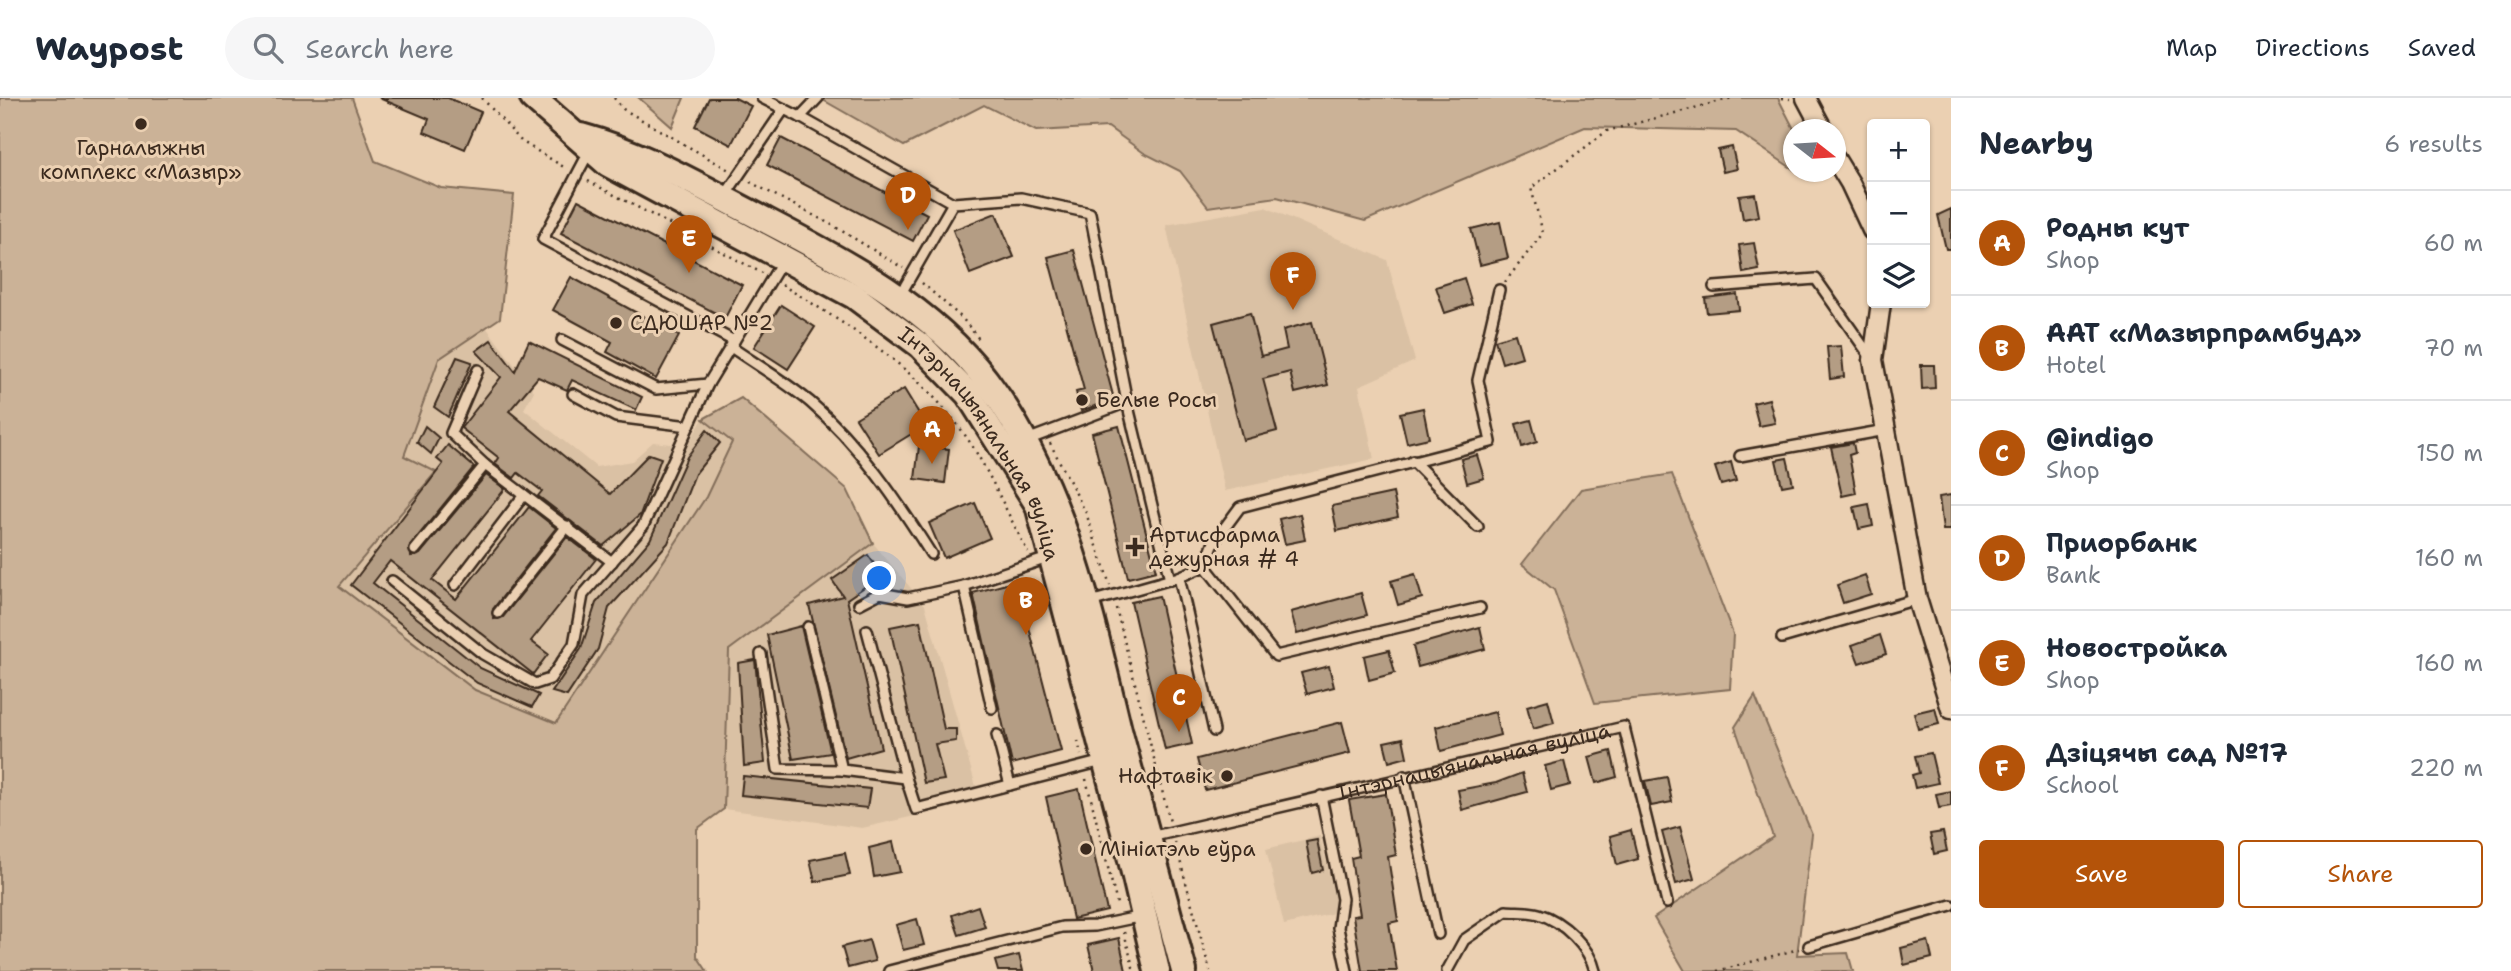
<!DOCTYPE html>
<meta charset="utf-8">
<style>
body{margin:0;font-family:"Shantell Sans",sans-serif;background:#f6f6f7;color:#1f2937}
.controls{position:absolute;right:21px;top:21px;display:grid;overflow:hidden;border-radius:7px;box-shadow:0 2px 5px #0004}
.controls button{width:63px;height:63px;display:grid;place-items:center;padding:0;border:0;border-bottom:2px solid #e0e1e3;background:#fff;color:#1f2937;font:35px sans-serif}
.compass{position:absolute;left:1783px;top:21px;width:63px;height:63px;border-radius:50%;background:#fff;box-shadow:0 2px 5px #0004;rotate:107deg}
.you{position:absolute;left:880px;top:481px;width:24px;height:24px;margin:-18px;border:5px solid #fff;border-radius:50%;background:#1a73e8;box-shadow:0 0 0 10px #1a73e833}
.badge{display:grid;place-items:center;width:46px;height:46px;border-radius:50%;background:#b45309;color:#fff;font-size:23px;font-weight:700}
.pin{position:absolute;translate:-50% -58px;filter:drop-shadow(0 2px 4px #0008)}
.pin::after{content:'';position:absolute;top:37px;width:24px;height:21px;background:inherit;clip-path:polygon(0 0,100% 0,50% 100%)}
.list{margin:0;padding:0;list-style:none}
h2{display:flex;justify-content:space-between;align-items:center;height:91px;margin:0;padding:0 28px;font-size:30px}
h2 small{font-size:23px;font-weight:400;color:#747a83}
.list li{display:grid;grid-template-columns:46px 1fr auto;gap:21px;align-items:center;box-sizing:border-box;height:105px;padding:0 28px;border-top:2px solid #e0e1e3}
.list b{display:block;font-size:26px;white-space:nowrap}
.list p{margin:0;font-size:23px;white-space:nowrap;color:#747a83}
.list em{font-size:23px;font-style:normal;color:#747a83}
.actions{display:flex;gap:14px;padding:21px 28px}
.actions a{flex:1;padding:16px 0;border:2px solid #b45309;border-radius:7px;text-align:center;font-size:24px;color:#b45309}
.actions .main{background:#b45309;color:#fff}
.icon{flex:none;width:38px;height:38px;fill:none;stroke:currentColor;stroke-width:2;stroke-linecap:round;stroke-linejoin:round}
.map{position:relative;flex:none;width:1951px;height:873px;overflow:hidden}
header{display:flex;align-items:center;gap:42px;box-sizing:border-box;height:98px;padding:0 35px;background:#fff;border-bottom:2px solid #e0e1e3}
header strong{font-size:33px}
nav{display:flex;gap:38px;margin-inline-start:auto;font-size:24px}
.search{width:490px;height:63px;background:#f6f6f7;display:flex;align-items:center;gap:18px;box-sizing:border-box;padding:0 24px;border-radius:38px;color:#747a83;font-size:26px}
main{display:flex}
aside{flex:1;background:#fff}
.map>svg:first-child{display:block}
.built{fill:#dac1a4}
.green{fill:#cbb297;stroke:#836e5a;stroke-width:2}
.building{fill:#b49d84;stroke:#3b2a1e;stroke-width:2}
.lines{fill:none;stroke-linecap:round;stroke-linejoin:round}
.service-casing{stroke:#3b2a1e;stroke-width:14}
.minor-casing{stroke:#3b2a1e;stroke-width:23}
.secondary-casing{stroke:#3b2a1e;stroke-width:30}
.path{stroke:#3b2a1e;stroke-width:2.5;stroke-dasharray:2 5;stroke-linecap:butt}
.service{stroke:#ebd0b2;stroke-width:9}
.minor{stroke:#ebd0b2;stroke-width:18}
.secondary{stroke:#ebd0b2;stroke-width:24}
.poi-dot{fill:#3b2a1e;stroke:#ebd0b2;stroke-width:2.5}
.labels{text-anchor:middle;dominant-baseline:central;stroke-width:6;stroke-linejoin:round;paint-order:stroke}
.poi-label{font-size:21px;fill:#3b2a1e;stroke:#ebd0b2;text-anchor:start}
.street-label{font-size:21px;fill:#3b2a1e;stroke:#ebd0b2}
</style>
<header>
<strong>Waypost</strong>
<div class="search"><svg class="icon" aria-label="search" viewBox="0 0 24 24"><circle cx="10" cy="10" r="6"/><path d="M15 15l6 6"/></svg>Search here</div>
<nav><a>Map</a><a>Directions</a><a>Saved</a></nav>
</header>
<main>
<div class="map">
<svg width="1951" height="873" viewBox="0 0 1951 873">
<rect width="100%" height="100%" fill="#ebd0b2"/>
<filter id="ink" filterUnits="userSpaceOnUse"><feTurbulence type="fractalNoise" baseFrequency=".0143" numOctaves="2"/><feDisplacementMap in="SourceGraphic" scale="14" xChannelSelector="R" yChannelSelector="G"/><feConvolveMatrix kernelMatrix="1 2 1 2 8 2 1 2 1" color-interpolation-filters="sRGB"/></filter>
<g filter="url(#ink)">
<g class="built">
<path d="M1265,109L1387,162L1415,263L1359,288L1374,361L1225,393L1166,127Z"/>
<path d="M486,229L534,293L524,311L596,369L632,363L653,344L687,348L703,321L732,344L706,399L556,625L475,592L338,488L435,374L404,358L439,261Z"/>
<path d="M873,445L925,507L980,703L862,730L724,711L729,552Z"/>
<path d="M1320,738L1338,814L1284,827L1266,751Z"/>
</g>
<g class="green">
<path d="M0,0H352L375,63L441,90L514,97L500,220L439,261L404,358L436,374L339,488L475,592L556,625L706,399L732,344L703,321L741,300L847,391L873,445L729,552L724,711L697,731V858L707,873H0Z"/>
<path d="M639,0H684L672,29Z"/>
<path d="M826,0H1778L1794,31L1793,71L1736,33L1585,29L1365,123L1277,99L1208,109L1180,73L1144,55L1108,29L1036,33L984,7L904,48L823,2Z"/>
<path d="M1672,376L1733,536L1730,591L1595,605L1554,492L1522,466L1581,391Z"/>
<path d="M1755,598L1812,736L1797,857L1848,855L1853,873H1685L1654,820L1773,739L1735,629Z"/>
</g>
<g class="building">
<path d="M379,0H448L481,14L465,51L424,34L429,21Z"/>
<path d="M709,0H735L751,8L731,47L695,28Z"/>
<path d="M781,40L927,116L913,143L767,67Z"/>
<path d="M1732,49L1737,71L1723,74L1718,52Z"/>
<path d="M1755,96L1759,118L1743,121L1739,98Z"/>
<path d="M578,102L742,187L725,220L561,135Z"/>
<path d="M1951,111V151H1946L1938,117Z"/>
<path d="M996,115L1014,159L970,176L953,132Z"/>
<path d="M1500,124L1508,160L1480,167L1471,131Z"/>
<path d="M1754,145L1759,172L1743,175L1739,147Z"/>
<path d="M1074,152L1114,301L1081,313L1076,294L1084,292L1048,159Z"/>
<path d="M571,179L679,238L656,281L607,254L612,244L553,212Z"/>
<path d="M1464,180L1472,206L1445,215L1436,189Z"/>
<path d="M1737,196L1739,212L1707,215L1705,200Z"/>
<path d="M781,207L815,229L788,271L754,249Z"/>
<path d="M1250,215L1261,258L1287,251L1283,232L1312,224L1328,287L1295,295L1290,274L1263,281L1277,333L1243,342L1213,225Z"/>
<path d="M1515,236L1522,259L1502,265L1495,242Z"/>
<path d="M491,242L515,273L529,243L642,299L636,312L572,282L567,292L538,279L509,313L610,396L649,356L661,360L640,417L603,448L538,398L542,393L518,375L514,380L495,366L499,360L461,330L501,279L476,253Z"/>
<path d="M1841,248L1844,279L1830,281L1827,249Z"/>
<path d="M457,259L472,264L448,319L434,309Z"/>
<path d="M1921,267H1934L1935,290L1922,291Z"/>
<path d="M904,291L926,327L879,356L856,320Z"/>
<path d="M1769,301L1775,325L1759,328L1753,305Z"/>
<path d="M1423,310L1429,340L1407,345L1400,315Z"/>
<path d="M1531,322L1537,344L1522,349L1516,326Z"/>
<path d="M425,328L439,340L431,356L417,344Z"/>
<path d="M1119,328L1156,473L1128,480L1092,335Z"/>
<path d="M707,332L720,345L695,376L668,445L609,510L598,551L567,598L552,594L581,551L596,505L650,442L687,359Z"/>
<path d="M1853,345L1855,355L1849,357L1856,395L1842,398L1831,349Z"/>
<path d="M448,347L474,369L410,448L411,458L420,456L486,377L505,391L432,482L456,501L529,409L556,430L493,511L494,521L503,519L567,439L596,461L531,543L548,556L533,576L390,463L373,485L480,570L539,597L532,609L477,585L351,487L443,366L437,361Z"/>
<path d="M919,348L949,351L945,385L915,381Z"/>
<path d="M1477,357L1484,380L1467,385L1461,361Z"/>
<path d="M1787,360L1793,386L1782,388L1776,362Z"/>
<path d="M1731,364L1736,383L1721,387L1715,369Z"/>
<path d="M1393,395L1398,419L1337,433L1332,408Z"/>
<path d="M1951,397V432H1943L1939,399Z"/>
<path d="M975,405L990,440L944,460L929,425Z"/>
<path d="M1869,406L1873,428L1859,431L1854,409Z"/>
<path d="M1300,416L1305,442L1285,446L1279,421Z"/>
<path d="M868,457L882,477L847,501L881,650L846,660L809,507L843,498L832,482Z"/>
<path d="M1415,476L1422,500L1398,507L1391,483Z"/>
<path d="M1865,477L1871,496L1843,505L1837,487Z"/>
<path d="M1017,483L1061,653L1012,666L973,495Z"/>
<path d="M1361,495L1367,517L1297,536L1291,514Z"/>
<path d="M1159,498L1192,646L1165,652L1131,504Z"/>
<path d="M920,523L944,631H956V643L935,646L944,682L924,685L890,529Z"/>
<path d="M801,528L831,655L793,661L767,537Z"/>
<path d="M1480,529L1485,551L1418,569L1413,548Z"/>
<path d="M1880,537L1886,556L1859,565L1852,547Z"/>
<path d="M1389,552L1395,575L1369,582L1364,558Z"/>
<path d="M755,562L765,665L744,668L738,565Z"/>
<path d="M1329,568L1334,589L1307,596L1301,575Z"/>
<path d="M1548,602L1554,625L1533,631L1527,608Z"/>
<path d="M1935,610L1939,626L1918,631L1914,615Z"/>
<path d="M1495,614L1500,637L1441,653L1436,629Z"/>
<path d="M1342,624L1350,655L1205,692L1197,661Z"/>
<path d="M1403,640L1407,659L1389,664L1384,644Z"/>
<path d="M1611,653L1617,679L1596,685L1589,659Z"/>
<path d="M1931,655L1938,685L1915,690L1912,677L1919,675L1915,658Z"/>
<path d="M1564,663L1570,687L1551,692L1545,668Z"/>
<path d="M1522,675L1527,694L1462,712L1458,692L1496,685Z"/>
<path d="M743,678L870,691L867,710L741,697Z"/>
<path d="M1667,679L1672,704L1651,708L1645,683Z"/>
<path d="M1079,691L1107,813L1073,821L1046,699Z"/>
<path d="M1951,693V708L1939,710L1936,696Z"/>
<path d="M1386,696L1396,757L1388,759L1398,823L1389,825L1397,873H1362L1353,818L1360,817L1351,760L1359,758L1349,702Z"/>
<path d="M1680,729L1694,781L1676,786L1662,734Z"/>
<path d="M1631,732L1638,761L1617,767L1610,738Z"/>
<path d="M1943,734L1947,753L1934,756L1930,736Z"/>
<path d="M1317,742L1323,772L1312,775L1306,744Z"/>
<path d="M893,744L900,774L874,779L869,750Z"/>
<path d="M845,755L850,777L815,784L810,762Z"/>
<path d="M978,808L985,829L959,837L952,817Z"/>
<path d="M917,821L924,847L903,852L896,827Z"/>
<path d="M1119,840L1126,873H1094L1088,847Z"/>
<path d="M869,842L875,863L848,870L842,849Z"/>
<path d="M1928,843L1932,860L1904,867L1901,850Z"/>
<path d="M1019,857L1023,873H998L995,863Z"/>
</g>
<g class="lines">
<defs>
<g id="service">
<path d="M762,0L784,11"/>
<path d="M800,19L953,105L1021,100L1090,115L1127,304L1170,482"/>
<path d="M590,52L543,141L734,243"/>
<path d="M724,99L784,11L800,19L818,0"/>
<path d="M1714,189L1816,181L1872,261"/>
<path d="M900,197L953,105"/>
<path d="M562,242L656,291L708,286"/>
<path d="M731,249C757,267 786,284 810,304C859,346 897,402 931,456"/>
<path d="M478,272L451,335L485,367L612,464"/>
<path d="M573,296L616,319L689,328"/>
<path d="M1027,342L1127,304"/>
<path d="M1740,358L1886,332"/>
<path d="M1413,363L1478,429"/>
<path d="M415,452L485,367"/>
<path d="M1179,479L1214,633"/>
<path d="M392,483L483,556L535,586L550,581L574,546L583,497L643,428L708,286L783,162"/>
<path d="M455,487L524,397"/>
<path d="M964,488L992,610"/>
<path d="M1090,504L1179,479L1205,468"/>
<path d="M859,506L880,495L908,500L964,488L1048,460"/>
<path d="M1480,510L1276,558L1205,468L1214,444L1240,409L1491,344L1478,282L1499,192"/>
<path d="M498,515L567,428"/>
<path d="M808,529L842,672L906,680L916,711L1103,663"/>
<path d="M867,532L906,680"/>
<path d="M1782,540L1917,501"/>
<path d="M761,556L778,671L842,672"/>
<path d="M997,637L1010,687"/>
<path d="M1404,678L1438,836"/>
<path d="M1321,698L1342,801L1338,830L1347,873"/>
<path id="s1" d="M1150,739L1624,629L1667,805"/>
<path d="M1809,848L1951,807"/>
<path d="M889,873L1062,829L1095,828L1143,818"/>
<path d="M1447,873L1464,842L1506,813C1517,814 1529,813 1539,816C1563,823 1590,850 1595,873"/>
</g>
<g id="minor">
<path d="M1806,0L1823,32"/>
<path d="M1836,62L1850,85L1872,132"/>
<path d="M1881,205L1873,262L1917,501L1951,611"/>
</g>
<g id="secondary">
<path id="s2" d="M533,0L608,66L854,198L921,248L968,296L1038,407L1127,745L1157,873"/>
<path d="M581,38C647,56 706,92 767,123C844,163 932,210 986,282C1063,385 1089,509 1119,632C1140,712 1163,793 1184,873"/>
</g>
</defs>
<use href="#service" class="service-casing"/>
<use href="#minor" class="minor-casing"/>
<use href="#secondary" class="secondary-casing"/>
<g class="path">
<path d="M482,0L521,43L567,71"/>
<path d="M614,0L623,11L729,72"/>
<path d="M1782,0L1790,1"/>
<path d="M588,83L762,175"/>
<path d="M750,84L832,127L903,170"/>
<path d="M1505,184L1543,135L1531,90L1607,33L1732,0"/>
<path d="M922,185L962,220L979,241"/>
<path d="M782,187C855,231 931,279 976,354C995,386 1010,421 1028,454"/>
<path d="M1050,345L1086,415L1110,487"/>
<path d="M1116,510L1170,724"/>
<path d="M1078,643L1081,657"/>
<path d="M1086,681L1118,810"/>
<path d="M1175,744L1210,873"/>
<path d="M1124,834L1134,873"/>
<path d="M1717,873L1799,851"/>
</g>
<use href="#service" class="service"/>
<use href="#minor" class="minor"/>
<use href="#secondary" class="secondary"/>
</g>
</g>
<g class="poi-dot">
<circle cx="141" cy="26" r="7"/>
<circle cx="616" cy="225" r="7"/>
<circle cx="1082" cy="302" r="7"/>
<path d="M1131.5 438.5h7v7h7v7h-7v7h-7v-7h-7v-7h7z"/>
<circle cx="1227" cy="678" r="7"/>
<circle cx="1086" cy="751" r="7"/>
</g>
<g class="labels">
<g class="poi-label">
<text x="141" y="50" text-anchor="middle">Гарналыжны<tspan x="141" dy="24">комплекс «Мазыр»</tspan></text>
<text x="630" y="225">СДЮШАР №2</text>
<text x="1096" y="302">Белые Росы</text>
<text x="1149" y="437">Артисфарма<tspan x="1149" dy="24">дежурная # 4</tspan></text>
<text x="1213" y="678" text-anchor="end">Нафтавік</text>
<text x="1100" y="751">Мініатэль еўра</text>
</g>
<g class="street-label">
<text stroke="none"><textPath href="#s2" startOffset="578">Інтэрнацыянальная вуліца</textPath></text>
<text stroke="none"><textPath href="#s1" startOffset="332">Інтэрнацыянальная вуліца</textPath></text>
</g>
</g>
</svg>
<div class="controls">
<button>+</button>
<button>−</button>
<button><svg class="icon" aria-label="layers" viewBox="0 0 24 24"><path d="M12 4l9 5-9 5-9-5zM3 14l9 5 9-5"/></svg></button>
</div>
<svg class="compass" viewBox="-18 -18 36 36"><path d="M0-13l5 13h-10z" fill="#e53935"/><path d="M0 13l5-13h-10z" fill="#747a83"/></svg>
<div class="you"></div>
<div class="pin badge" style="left:932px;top:366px">A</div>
<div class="pin badge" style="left:1026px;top:537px">B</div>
<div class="pin badge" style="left:1179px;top:634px">C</div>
<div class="pin badge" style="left:908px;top:132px">D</div>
<div class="pin badge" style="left:689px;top:175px">E</div>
<div class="pin badge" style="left:1293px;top:212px">F</div>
</div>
<aside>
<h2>Nearby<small>6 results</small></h2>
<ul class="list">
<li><span class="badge">A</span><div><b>Родны кут</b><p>Shop</p></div><em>60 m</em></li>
<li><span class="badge">B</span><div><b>ААТ «Мазырпрамбуд»</b><p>Hotel</p></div><em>70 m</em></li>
<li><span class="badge">C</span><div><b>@indigo</b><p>Shop</p></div><em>150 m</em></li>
<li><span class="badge">D</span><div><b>Приорбанк</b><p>Bank</p></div><em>160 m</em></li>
<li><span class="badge">E</span><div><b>Новостройка</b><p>Shop</p></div><em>160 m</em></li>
<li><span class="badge">F</span><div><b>Дзіцячы сад №17</b><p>School</p></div><em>220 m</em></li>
</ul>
<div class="actions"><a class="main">Save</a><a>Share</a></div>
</aside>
</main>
